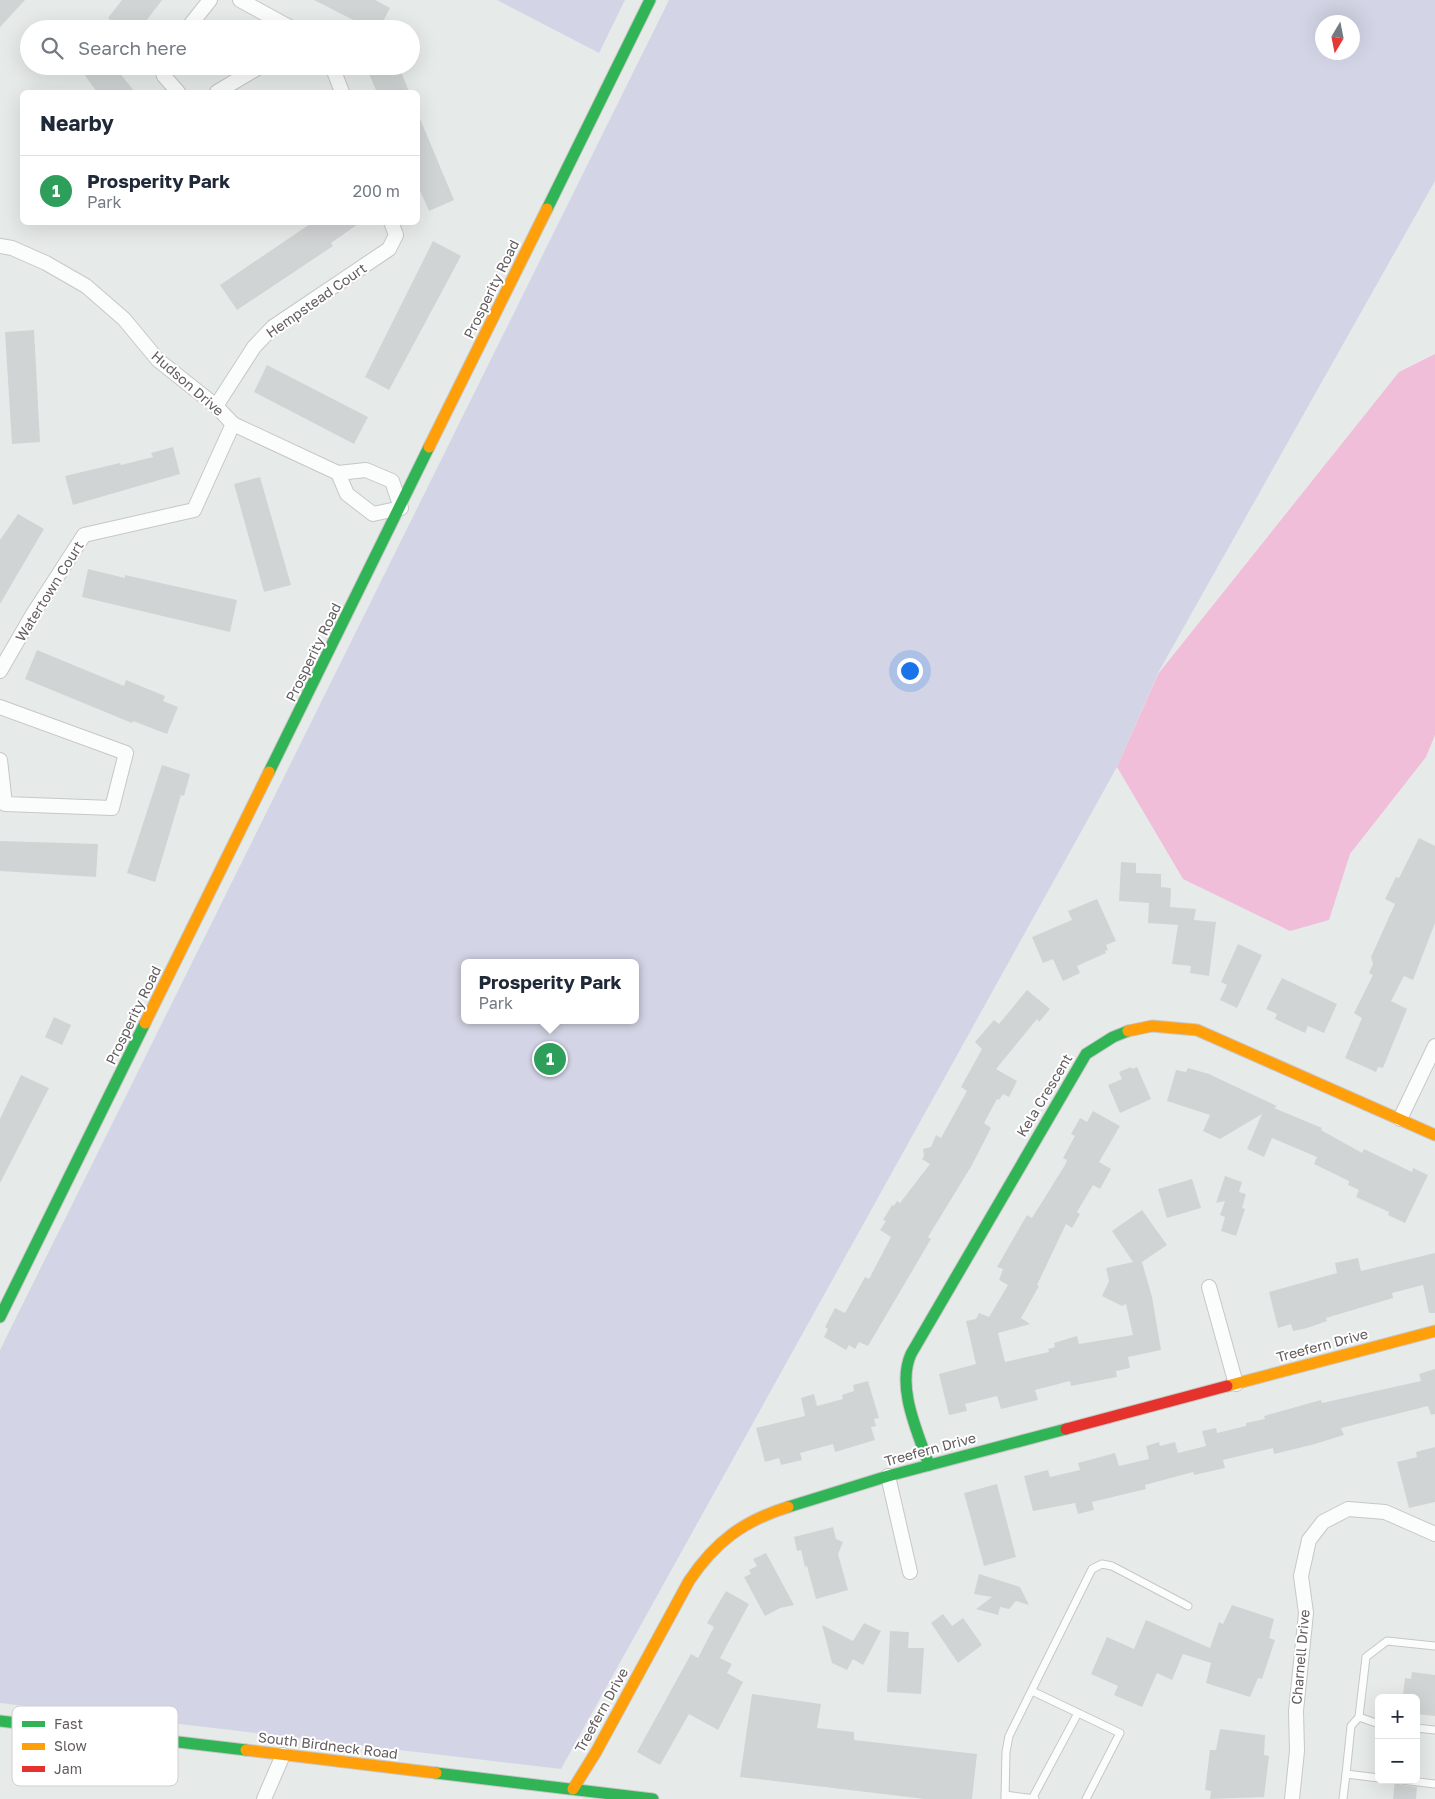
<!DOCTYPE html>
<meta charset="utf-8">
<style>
body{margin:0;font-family:"Golos Text",sans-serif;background:#f2f2f3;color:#1f2937}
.controls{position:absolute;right:15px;bottom:15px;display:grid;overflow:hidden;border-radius:8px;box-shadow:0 5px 20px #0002}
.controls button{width:45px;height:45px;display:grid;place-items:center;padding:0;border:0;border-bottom:1px solid #e0e1e3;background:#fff;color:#1f2937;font:25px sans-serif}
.compass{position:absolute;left:1315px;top:15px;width:45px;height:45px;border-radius:50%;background:#fff;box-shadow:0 5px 20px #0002;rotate:190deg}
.you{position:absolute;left:909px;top:670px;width:18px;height:18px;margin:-12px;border:4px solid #fff;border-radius:50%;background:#1a73e8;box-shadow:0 0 0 8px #1a73e833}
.badge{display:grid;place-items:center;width:32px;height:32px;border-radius:50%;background:#db2777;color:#fff;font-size:16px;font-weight:700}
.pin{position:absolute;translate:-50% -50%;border:2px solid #fff;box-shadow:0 1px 5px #0006}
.popup{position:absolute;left:461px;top:959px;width:178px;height:65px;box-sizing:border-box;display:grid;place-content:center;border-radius:8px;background:#fff;filter:drop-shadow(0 1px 4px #0005);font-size:16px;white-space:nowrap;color:#747a83}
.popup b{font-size:19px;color:#1f2937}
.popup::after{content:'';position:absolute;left:50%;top:100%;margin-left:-10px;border:10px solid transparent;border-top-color:#fff}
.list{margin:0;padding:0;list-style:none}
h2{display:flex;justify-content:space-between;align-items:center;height:65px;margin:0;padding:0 20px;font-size:21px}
h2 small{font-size:16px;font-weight:400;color:#747a83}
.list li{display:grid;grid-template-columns:32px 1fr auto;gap:15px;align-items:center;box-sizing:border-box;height:70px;padding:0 20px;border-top:1px solid #e0e1e3}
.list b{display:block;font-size:19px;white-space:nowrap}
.list p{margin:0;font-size:16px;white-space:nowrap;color:#747a83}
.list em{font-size:16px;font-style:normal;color:#747a83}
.icon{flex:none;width:28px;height:28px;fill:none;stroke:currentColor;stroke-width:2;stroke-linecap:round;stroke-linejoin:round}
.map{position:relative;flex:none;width:1435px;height:1799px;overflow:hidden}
.search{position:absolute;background:#fff;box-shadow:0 5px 20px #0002;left:20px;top:20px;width:400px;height:55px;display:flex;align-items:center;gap:12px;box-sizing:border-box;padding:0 18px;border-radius:28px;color:#747a83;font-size:19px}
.panel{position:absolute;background:#fff;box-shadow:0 5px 20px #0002;left:20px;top:90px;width:400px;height:135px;border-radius:8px}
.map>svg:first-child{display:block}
.green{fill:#d3d5e6;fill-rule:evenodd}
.water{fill:#f1bed9}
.building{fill:#d1d4d4}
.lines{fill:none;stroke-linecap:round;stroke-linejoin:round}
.lane-casing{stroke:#c6c7c6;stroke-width:9}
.street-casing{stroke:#c6c7c6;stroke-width:16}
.fast-casing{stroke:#c8c7c7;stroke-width:13}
.slow-casing{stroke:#c8c7c7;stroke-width:13}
.jam-casing{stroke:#c8c7c7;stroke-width:13}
.lane{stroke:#fbfcfc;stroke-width:7}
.street{stroke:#fbfcfc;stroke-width:14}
.fast{stroke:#30b455;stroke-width:11}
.slow{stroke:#ff9f0a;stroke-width:11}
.jam{stroke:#e5322d;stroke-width:11}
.labels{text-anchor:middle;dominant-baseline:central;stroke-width:4;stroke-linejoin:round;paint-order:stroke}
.street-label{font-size:14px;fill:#635c5f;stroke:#fff}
.key{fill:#fff;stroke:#d0cecf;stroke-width:1}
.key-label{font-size:14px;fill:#635c5f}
</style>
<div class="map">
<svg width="1435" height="1799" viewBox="0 0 1435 1799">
<rect width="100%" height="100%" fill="#e6ebea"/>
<g class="green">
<path d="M497,0H625L599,53Z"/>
<path d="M669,0H1435V181L1158,673L1117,767L561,1769L0,1703V1350ZM1322,22H1352V52H1322ZM465,963H635V1020H465Z"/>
</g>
<path class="water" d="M1435,354V735L1426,757L1350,854L1329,920L1290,931L1183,879L1117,767L1158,674L1399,372Z"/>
<g class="building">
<path d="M0,0H25L0,27Z"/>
<path d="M122,0H162L140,29H122L108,18Z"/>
<path d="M314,0H375L390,8L379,29H371Z"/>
<path d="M78,66H114L135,92H97Z"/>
<path d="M380,66H399L409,92H377L368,72Z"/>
<path d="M418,114L454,200L429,211L418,186Z"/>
<path d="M313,222H361L331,243L333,246L237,310L220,285Z"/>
<path d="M433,241L461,256L389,390L365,377Z"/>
<path d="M34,330L40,442L12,444L5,332Z"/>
<path d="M267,365L368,417L354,444L254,392Z"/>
<path d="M173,447L180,474L73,505L65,476L120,463L121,465L153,457L151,453Z"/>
<path d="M260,477L291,585L264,592L234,484Z"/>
<path d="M18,514L44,529L0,604V540Z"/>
<path d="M88,569L125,578V575L237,600L230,632L82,597Z"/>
<path d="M37,650L124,686L126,680L165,696L163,701L178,707L167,734L133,721L132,723L25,679Z"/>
<path d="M162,765L190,774L184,796L181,795L155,882L127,873Z"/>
<path d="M1419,838L1435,846V923L1413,980L1404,976L1391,1001L1407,1009L1383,1068L1378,1067L1376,1072L1345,1058L1362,1018L1354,1013L1373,975L1369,973L1373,964L1371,957L1395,904L1385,899L1396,877L1399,878Z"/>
<path d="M0,841L98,844L96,877L0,871Z"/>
<path d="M1121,862L1136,863V873L1161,874V887L1171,888L1170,907L1196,909L1194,920L1216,922L1209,976L1190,973L1191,966L1172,964L1178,925L1148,923L1149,903L1119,901Z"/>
<path d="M1097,899L1116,941L1106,945L1108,950L1105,951L1106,953L1077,966L1080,973L1063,981L1053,959L1043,963L1032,937L1072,920L1068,911Z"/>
<path d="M1238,944L1262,955L1237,1008L1220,1000L1227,985L1221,982Z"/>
<path d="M1282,978L1337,1004L1324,1033L1308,1026L1305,1033L1275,1019L1277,1014L1266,1009Z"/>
<path d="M1027,990L1050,1009L1039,1022L1037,1019L996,1069L1017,1081L1009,1097L1003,1094L999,1100L997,1099L984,1123L991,1128L972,1165L928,1237L931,1239L868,1346L859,1342L855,1349L849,1345L846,1350L824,1337L828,1329L825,1327L835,1308L845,1313L865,1277L869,1279L891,1237L880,1230L886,1221L883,1220L892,1205L894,1206L897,1201L900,1203L930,1164L922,1159L924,1156L923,1149L931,1147L936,1135L941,1138L967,1091L961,1087L982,1049L975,1042L994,1020L999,1024Z"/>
<path d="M54,1017L71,1025L62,1045L45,1037Z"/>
<path d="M1131,1067L1132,1069L1137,1067L1151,1099L1120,1113L1108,1085L1122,1079L1119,1072Z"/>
<path d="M1188,1068L1209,1074L1277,1106L1274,1108L1322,1128L1321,1130L1362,1153L1364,1149L1412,1172L1413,1168L1428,1175L1405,1223L1388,1215L1389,1212L1356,1197L1359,1190L1348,1185L1349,1181L1314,1164L1317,1157L1272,1138L1264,1157L1247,1149L1262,1114L1220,1139L1203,1131L1210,1115L1167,1101L1176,1070L1186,1072Z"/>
<path d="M21,1075L49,1088L0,1183V1119Z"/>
<path d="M1093,1111L1120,1126L1099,1162L1111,1169L1100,1189L1093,1185L1077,1212L1080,1214L1072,1228L1066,1224L1037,1285L1039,1286L1021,1318L1030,1324L998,1333L1005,1362L1049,1352L1048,1349L1055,1347L1054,1343L1077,1336L1079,1344L1133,1335L1126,1304L1122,1306L1102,1296L1109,1281L1106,1268L1133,1262L1112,1231L1142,1210L1167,1245L1142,1262L1152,1297L1161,1350L1128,1357L1130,1368L1116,1371L1117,1377L1071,1386L1070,1381L1035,1390L1038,1400L1001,1409L997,1396L965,1404L967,1411L949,1415L939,1374L976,1364L966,1321L976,1319L979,1313L989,1317L1008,1285L999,1280L1003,1269L997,1267L1027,1215L1032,1218L1065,1165L1067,1160L1063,1158L1075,1136L1071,1134L1080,1118L1087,1122Z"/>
<path d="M1225,1176L1242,1182L1239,1192L1246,1194L1242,1208L1245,1209L1236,1236L1221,1231L1225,1217L1220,1215L1225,1201L1216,1203Z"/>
<path d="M1192,1179L1201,1208L1167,1218L1158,1189Z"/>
<path d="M1435,1253V1313H1429L1423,1285L1392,1293L1393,1298L1326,1318L1327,1321L1307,1328L1293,1331L1291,1324L1278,1328L1269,1292L1337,1273L1335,1263L1358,1258L1361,1271Z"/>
<path d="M1435,1369V1414L1431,1415L1428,1406L1341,1428L1344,1435L1315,1444L1274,1454L1273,1448L1223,1460L1225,1468L1194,1475L1193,1472L1145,1485L1146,1489L1092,1502L1094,1510L1078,1514L1075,1503L1033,1511L1024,1476L1048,1470L1050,1477L1080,1470L1078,1463L1115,1453L1119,1466L1149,1459L1146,1446L1159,1442L1160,1446L1175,1442L1178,1453L1206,1446L1202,1431L1216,1428L1217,1433L1246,1426V1423L1265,1419L1264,1416L1321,1400L1322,1403L1421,1381L1419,1374Z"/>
<path d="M868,1381L879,1418L874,1419L876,1426L871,1427L875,1440L835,1452L833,1444L800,1453L802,1460L781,1465L779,1458L765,1462L756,1428L805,1416L801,1398L814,1394L817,1406L843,1399L842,1395L854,1391L853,1385Z"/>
<path d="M1435,1447V1502L1409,1508L1397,1462L1417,1457L1416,1452Z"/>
<path d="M997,1484L1016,1557L984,1566L964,1493Z"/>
<path d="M833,1527L836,1539L843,1542L838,1554L848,1590L816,1599L807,1566L805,1567L801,1550L797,1551L794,1537Z"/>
<path d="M766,1553L794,1605L780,1608L765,1616L744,1577L751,1574L749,1570L757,1566L753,1559Z"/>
<path d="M979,1574L1020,1587L1029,1605L1016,1601L1009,1609L1000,1607L998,1615L976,1609L992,1597L974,1594Z"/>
<path d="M726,1591L749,1604L720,1658L732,1664L727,1673L743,1682L718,1730L689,1714L660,1765L637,1752L691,1654L698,1658L714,1627L707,1623Z"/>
<path d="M1232,1605L1274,1619L1269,1638L1275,1640L1262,1679L1258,1678L1250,1697L1206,1683L1211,1663L1183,1654L1172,1680L1157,1673L1142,1707L1114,1695L1118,1686L1091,1674L1107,1637L1134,1649L1146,1620L1210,1648L1219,1622L1223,1624Z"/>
<path d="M943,1614L952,1626L963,1618L982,1645L958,1663L931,1623Z"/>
<path d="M864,1623L881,1631L863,1665L853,1659L847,1670L832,1663L822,1625L853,1641Z"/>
<path d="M890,1631L909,1632L908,1648H924L921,1694L887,1692Z"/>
<path d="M1412,1672L1435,1675V1716L1416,1714V1698L1403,1695L1405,1678L1411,1679Z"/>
<path d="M752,1694L821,1704L817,1728L854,1732V1740L977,1754L972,1799H925L740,1777Z"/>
<path d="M1220,1729L1265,1735L1264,1755L1269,1756L1264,1797L1210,1799L1211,1791L1205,1790L1210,1750H1216Z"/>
<path d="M1395,1780L1401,1785L1417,1787L1416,1799H1393Z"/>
</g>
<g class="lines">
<defs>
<g id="lane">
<path d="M1032,1691L1120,1733L1086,1799"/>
<path d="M1359,1717L1379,1724"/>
<path d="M1416,1728L1435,1730"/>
<path d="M1346,1774L1351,1726L1359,1717L1366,1657L1387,1641L1435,1646"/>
<path d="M1402,1780L1435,1784"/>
<path d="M1005,1795L1035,1799"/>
<path d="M1005,1799L1006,1752L1009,1736L1092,1569L1102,1564L1112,1566L1188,1606"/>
<path d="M1032,1799L1078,1713"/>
<path d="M1343,1799L1346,1774L1379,1778"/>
</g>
<g id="street">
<path d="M240,0L293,29"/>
<path d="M187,29L210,0"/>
<path d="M161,66L164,76L178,92"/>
<path d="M332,66L342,92"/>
<path d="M217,92L261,66"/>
<path d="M0,246L12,248L46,263L86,286L124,319L158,360L216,406L233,424L338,473L366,470L392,481L401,508L373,514L347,494L338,473"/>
<path d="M216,406L254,347L273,327L389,249L396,235L391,222"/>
<path d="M0,671L33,614L84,535L194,510L233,424"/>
<path d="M0,707L126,753L112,808L5,804L0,760"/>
<path d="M1400,1119L1435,1046"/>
<path d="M1209,1287L1236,1384"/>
<path d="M888,1476L910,1572"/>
<path d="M264,1799L283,1755"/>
<path d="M1292,1799L1297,1751L1296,1711L1306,1613L1301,1576L1309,1540L1323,1522L1348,1509L1385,1512L1435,1534"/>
</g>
<g id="fast">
<path d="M547,209L650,0"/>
<path d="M269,772L429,447"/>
<path d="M0,1317L145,1023"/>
<path d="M929,1465C918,1433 896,1387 911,1354L1086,1054L1113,1037L1128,1031"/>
<path d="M788,1507L888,1476L1066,1429"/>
<path d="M0,1721L246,1750"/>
<path d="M436,1773L653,1799"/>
</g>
<g id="slow">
<path d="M429,447L547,209"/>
<path d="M145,1023L269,772"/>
<path d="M1128,1031L1152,1026L1197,1030L1435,1135"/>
<path d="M1227,1386L1435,1331"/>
<path d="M246,1750L436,1773"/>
<path d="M573,1789L596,1752L689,1581C715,1542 743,1521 788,1507"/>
</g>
<path id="jam" d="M1066,1429L1227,1386"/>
</defs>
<use href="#lane" class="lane-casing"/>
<use href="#street" class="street-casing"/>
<use href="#fast" class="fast-casing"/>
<use href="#slow" class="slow-casing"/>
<use href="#jam" class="jam-casing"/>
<use href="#lane" class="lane"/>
<use href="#street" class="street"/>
<use href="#fast" class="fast"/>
<use href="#slow" class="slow"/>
<use href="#jam" class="jam"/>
</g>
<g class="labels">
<g class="street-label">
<text transform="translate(491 289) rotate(-64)">Prosperity Road</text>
<text transform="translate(316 300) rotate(-35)">Hempstead Court</text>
<text transform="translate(188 383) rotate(41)">Hudson Drive</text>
<text transform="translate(49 591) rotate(-58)">Watertown Court</text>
<text transform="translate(313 652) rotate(-64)">Prosperity Road</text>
<text transform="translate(133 1015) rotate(-64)">Prosperity Road</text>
<text transform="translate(1044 1095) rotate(-59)">Kela Crescent</text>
<text transform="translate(1322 1345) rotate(-15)">Treefern Drive</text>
<text transform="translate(930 1449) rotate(-15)">Treefern Drive</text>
<text transform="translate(1300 1657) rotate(-85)">Charnell Drive</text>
<text transform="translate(601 1710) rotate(-61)">Treefern Drive</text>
<text transform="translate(328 1745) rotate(7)">South Birdneck Road</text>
</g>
</g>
<rect x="12" y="1706" width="166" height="80" rx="8" class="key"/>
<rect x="22" y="1721" width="23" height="6" fill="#30b455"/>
<rect x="22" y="1743" width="23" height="7" fill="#ff9f0a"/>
<rect x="22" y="1766" width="23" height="6" fill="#e5322d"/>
<g class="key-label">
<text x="54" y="1729">Fast</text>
<text x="54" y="1751">Slow</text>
<text x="54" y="1774">Jam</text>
</g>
</svg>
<div class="controls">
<button>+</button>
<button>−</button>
</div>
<svg class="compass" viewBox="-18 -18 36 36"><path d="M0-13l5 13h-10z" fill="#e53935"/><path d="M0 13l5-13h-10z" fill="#747a83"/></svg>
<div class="you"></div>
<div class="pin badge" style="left:550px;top:1059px;background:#2e9e5b">1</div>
<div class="popup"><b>Prosperity Park</b>Park</div>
<div class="search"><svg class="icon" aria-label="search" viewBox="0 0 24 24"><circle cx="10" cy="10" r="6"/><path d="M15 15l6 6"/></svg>Search here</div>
<section class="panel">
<h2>Nearby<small></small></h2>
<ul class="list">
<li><span class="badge" style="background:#2e9e5b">1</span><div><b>Prosperity Park</b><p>Park</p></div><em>200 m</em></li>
</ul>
</section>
</div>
